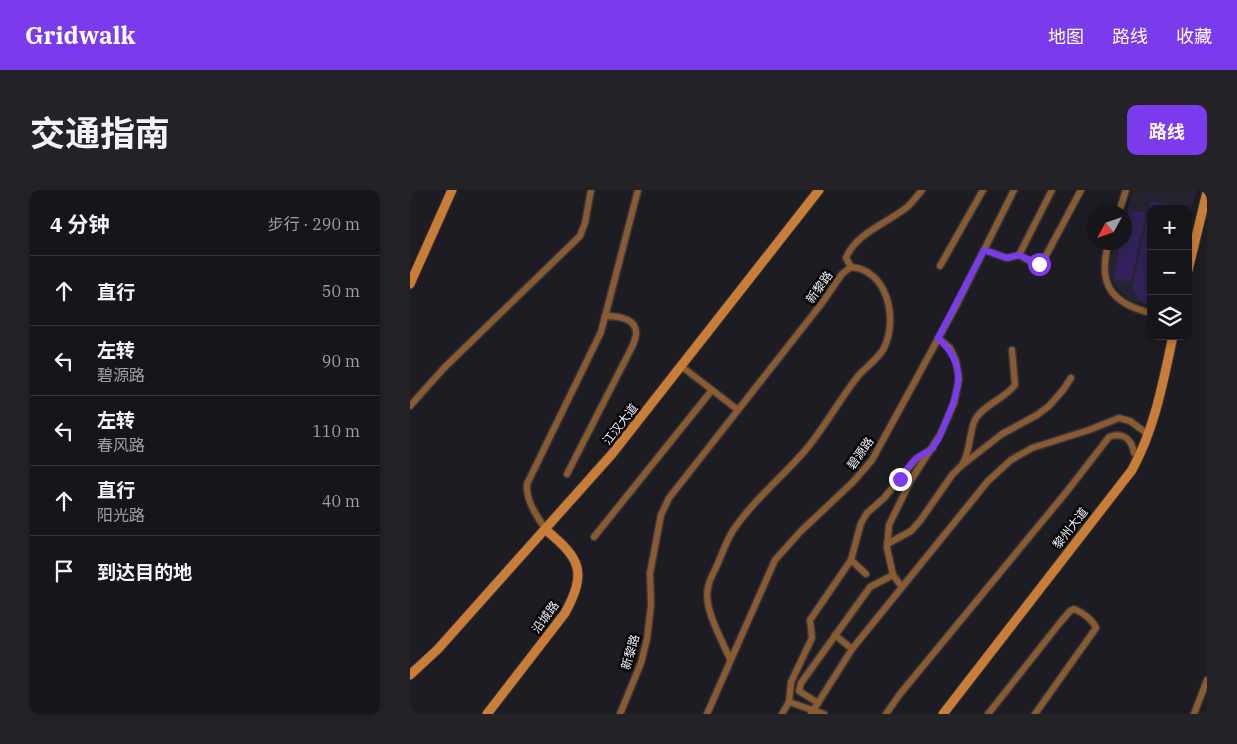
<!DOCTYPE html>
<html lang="zh">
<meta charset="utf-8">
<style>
body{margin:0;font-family:"IBM Plex Serif","Noto Sans SC",serif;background:#232227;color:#f1f3f6}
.controls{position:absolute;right:15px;top:15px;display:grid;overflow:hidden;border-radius:10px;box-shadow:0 2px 8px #0003}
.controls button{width:45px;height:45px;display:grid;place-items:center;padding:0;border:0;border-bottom:1px solid #353439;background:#16151a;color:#f1f3f6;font:25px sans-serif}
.compass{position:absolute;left:677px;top:15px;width:45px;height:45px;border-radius:50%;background:#16151a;box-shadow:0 2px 8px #0003;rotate:230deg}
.stop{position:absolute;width:15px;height:15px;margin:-11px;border:4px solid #7c3aed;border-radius:50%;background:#fff}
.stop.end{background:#7c3aed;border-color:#fff;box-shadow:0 1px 5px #0008}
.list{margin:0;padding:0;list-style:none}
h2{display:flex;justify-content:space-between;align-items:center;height:65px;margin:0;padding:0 20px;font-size:21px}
h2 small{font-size:16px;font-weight:400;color:#9e9fa2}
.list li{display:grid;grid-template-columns:32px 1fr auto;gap:15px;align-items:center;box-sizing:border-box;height:70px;padding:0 20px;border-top:1px solid #353439}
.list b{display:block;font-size:19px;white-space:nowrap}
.list p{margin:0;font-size:16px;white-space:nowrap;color:#9e9fa2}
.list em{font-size:16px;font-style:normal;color:#9e9fa2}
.icon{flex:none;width:28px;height:28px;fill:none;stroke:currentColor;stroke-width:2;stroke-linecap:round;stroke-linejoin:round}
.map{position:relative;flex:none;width:797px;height:524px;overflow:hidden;border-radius:10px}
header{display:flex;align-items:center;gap:30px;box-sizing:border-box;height:70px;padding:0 25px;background:#7c3aed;color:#fff}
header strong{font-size:24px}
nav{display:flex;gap:28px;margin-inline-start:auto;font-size:18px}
.intro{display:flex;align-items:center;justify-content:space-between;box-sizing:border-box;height:120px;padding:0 30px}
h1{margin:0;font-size:35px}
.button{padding:12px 22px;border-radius:10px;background:#7c3aed;color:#fff;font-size:18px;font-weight:700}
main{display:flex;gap:30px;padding:0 30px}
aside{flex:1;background:#16151a;border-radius:10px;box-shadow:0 2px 8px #0003}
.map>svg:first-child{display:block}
.built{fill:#252330}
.pitch{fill:#322259}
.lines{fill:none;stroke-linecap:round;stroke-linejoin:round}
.minor-casing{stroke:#37363d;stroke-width:9}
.secondary-casing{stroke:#37363d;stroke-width:11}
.minor{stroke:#8a5b31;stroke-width:6}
.secondary{stroke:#c97d36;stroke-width:9}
.route{stroke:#7c3aed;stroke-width:6}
.labels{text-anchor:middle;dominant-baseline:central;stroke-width:5;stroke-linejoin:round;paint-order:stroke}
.street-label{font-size:12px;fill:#f3f2f8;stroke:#07070a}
</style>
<header>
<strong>Gridwalk</strong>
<nav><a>地图</a><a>路线</a><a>收藏</a></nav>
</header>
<div class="intro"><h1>交通指南</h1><a class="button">路线</a></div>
<main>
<aside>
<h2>4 分钟<small>步行 · 290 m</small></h2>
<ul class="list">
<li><svg class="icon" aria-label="ahead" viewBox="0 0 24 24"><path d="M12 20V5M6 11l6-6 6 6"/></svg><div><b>直行</b></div><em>50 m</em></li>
<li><svg class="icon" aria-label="left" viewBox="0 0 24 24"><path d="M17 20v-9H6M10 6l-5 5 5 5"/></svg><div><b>左转</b><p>碧源路</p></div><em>90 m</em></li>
<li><svg class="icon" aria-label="left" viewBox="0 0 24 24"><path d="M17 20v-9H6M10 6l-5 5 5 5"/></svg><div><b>左转</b><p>春风路</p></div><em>110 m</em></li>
<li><svg class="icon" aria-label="ahead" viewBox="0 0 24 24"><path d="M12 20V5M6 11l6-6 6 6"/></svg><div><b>直行</b><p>阳光路</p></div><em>40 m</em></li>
<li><svg class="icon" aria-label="arrive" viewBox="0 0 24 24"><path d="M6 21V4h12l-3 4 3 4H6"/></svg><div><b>到达目的地</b></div></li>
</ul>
</aside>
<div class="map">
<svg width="797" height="524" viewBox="0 0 797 524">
<rect width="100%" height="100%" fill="#1d1c23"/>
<path class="built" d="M724,0H787L778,29V19H741V116L718,110L703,93L699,80L700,69L705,53L714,52L715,27Z"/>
<g class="pitch">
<path d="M741,10L771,19H741V114H739C729,112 724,105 723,95Z"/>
<path d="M719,21L736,23L721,92L703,89L711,53L714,52L715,39Z"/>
</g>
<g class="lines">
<defs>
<g id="minor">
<path d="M709,22L716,0"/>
<path d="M699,52C687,93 700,113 741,123"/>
<path d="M574,60L597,68L609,65L642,0"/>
<path d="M609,65L627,75L632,73L671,0"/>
<path d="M530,76L573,0"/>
<path d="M441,77L436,68C445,44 477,33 496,18C502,13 507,6 512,0"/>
<path d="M271,176L328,220"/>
<path d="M0,216L34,178L170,46L175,33L181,0"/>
<path d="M553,273C561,260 559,239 566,228C574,215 594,209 605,195L602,160"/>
<path d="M157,284L222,157C224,152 227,146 226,141C224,127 206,126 195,126"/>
<path d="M136,340C127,326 116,312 117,294L191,142L228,0"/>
<path d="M184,347L302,200"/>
<path d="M477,354L501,341L510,331L542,285L551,276L592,244L627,225L639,216L653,200L661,188"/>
<path d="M441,370L456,384"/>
<path d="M492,397L483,385L477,358L479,335L501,290L530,245L544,213L549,189L546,171L540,158L528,148"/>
<path d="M425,445L442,459"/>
<path d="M379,512L414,524"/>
<path d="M408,513L389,501L391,493L460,397L483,385"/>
<path d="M210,524L231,473L237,449L241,415L240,383L251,325L259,308L412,113L432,84L441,77C478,80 488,129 474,158C468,169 456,177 448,186C430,209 416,235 398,257C375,285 344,309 324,339C317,349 313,362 308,373C305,381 299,389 298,398C293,418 312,450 320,469"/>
<path d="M297,524L365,370L391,341L443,292L462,270L546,116L604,0"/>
<path d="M372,524L379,512L381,492L402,448L400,430L441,370L451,333L457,323L474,308L506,269L523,258"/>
<path d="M401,524L442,459L578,291L601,270L622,258L679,240L709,228L720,231L739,245"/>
<path d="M476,524L490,504L658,300L699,247C713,242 722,249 724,263L729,266"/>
<path d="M578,524L649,434L660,421L664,419C672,422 683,430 686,438L625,524"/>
<path d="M784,524L797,490"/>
</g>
<g id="secondary">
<path d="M778,80L797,2"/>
<path d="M0,94L42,0"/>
<path d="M0,485L28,459L202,264L409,0"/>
<path d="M77,524L155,423C177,382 171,369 136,340"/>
<path d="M533,524L722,280C745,238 753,192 763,146"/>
</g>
</defs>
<use href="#minor" class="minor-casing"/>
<use href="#secondary" class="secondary-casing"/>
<use href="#minor" class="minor"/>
<use href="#secondary" class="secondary"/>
</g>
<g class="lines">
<path class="route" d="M490,289C495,282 500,273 507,268C512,264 520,262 523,257C530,249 533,238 537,229C551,196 556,175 528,148L574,60L597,68L609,65L629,74"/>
</g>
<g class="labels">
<g class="street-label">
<text transform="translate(409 97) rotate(-55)">新黎路</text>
<text transform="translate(210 234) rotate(-52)">江汉大道</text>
<text transform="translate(450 263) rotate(-55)">碧源路</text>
<text transform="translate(660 338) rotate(-52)">黎州大道</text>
<text transform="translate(135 427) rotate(-54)">沿城路</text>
<text transform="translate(220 462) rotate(-74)">新黎路</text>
</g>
</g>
</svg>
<div class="controls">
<button>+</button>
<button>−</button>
<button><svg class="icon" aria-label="layers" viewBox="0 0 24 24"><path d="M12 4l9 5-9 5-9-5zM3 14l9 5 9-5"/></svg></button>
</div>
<svg class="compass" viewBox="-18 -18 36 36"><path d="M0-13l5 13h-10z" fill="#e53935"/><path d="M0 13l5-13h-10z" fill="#9e9fa2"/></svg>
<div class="stop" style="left:629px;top:74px"></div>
<div class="stop end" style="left:490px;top:289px"></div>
</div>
</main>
